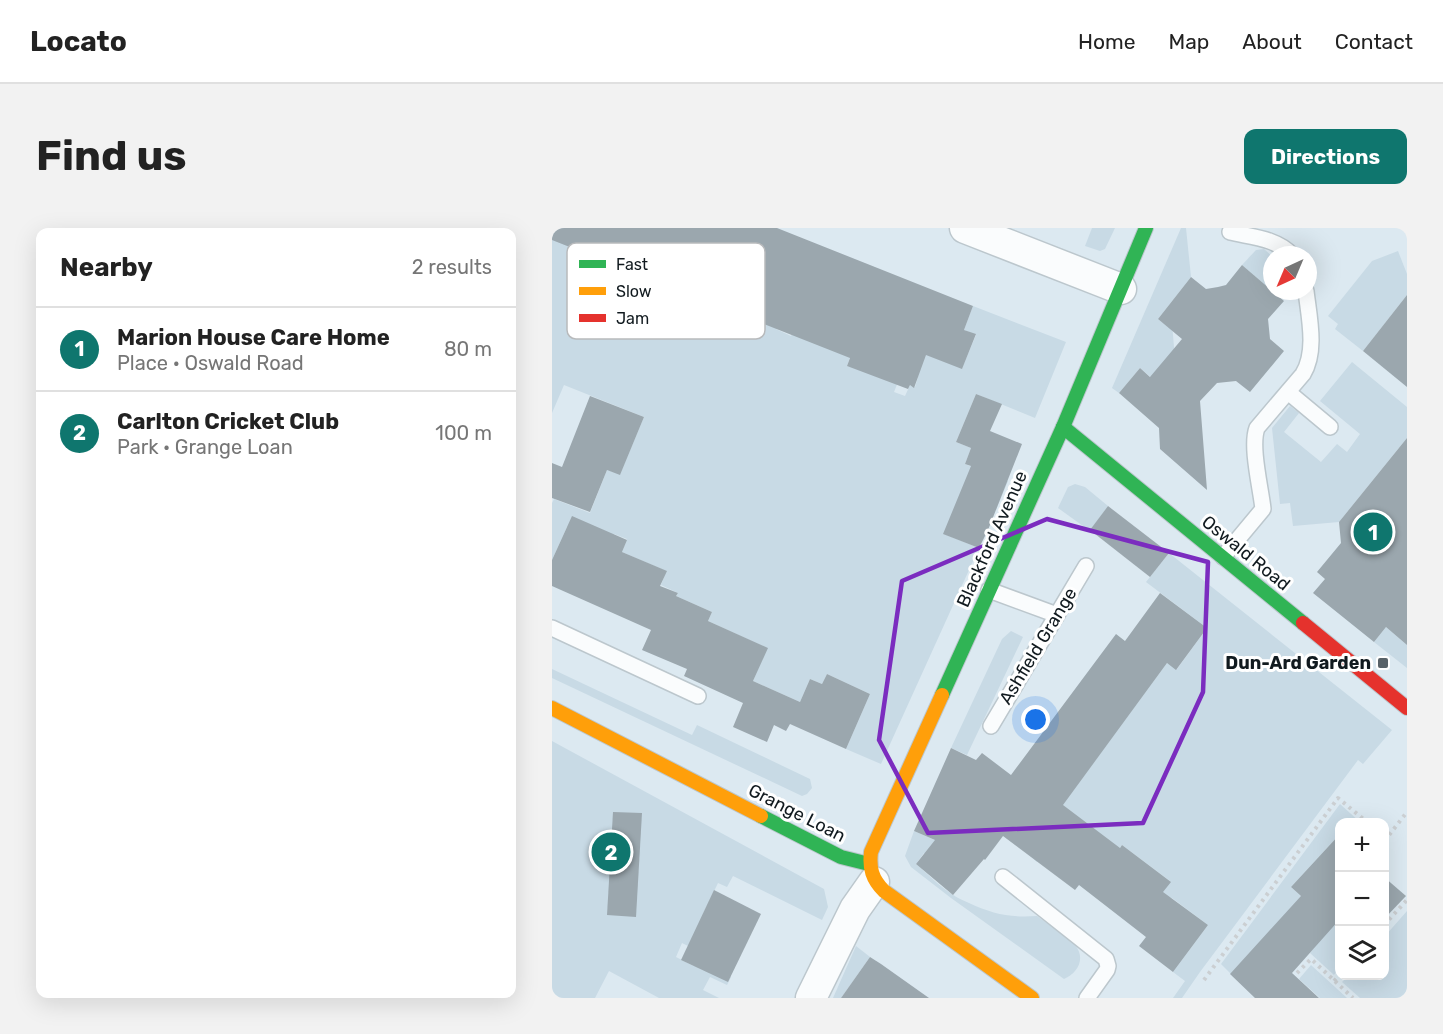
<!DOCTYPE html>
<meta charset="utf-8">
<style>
body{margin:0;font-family:Rubik,sans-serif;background:#f2f2f2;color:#222}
.controls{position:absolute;right:18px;bottom:18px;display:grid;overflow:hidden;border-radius:12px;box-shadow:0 6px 24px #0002}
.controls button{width:54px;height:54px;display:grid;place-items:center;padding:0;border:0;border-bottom:2px solid #e0e0e0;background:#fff;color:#222;font:30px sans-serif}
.compass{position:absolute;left:711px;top:18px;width:54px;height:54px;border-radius:50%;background:#fff;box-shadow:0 6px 24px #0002;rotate:224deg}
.you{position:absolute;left:484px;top:492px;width:21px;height:21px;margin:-15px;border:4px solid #fff;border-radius:50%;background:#1a73e8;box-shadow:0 0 0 9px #1a73e833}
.badge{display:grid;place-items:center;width:39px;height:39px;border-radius:50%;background:#0f766e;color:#fff;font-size:20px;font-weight:700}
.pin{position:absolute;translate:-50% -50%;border:3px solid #fff;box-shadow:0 2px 6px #0006}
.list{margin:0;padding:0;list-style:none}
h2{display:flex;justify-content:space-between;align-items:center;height:78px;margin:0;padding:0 24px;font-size:26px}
h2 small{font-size:20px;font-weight:400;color:#767676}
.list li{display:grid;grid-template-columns:39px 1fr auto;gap:18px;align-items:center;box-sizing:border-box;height:84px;padding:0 24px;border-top:2px solid #e0e0e0}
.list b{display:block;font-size:22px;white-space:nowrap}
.list p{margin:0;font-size:20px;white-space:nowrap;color:#767676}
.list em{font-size:20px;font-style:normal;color:#767676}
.icon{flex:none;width:33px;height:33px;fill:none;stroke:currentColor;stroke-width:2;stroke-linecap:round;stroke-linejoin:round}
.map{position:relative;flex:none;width:855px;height:770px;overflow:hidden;border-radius:12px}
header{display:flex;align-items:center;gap:36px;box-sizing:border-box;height:84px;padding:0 30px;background:#fff;border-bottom:2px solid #e0e0e0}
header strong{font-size:28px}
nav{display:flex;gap:33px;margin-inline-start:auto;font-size:21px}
.intro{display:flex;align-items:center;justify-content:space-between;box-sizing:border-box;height:144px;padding:0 36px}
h1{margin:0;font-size:42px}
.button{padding:15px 27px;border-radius:12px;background:#0f766e;color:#fff;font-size:21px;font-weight:700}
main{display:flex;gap:36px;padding:0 36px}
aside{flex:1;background:#fff;border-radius:12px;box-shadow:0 6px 24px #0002}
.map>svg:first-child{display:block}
.green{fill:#c8dae5}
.building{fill:#9ba7ae}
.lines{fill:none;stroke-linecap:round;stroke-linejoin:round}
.lane-casing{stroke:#bcc7cd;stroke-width:18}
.street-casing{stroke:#bcc7cd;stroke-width:33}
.fast-casing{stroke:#bcc7cd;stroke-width:16}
.slow-casing{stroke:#bcc7cd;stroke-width:16}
.jam-casing{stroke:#bcc7cd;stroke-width:16}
.path{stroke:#cbcfd2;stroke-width:4;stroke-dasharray:3 4.5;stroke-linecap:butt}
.lane{stroke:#fafcfd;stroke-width:15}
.street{stroke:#fafcfd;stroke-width:30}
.fast{stroke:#30b455;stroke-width:14}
.slow{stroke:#ff9f0a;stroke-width:14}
.jam{stroke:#e5322d;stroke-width:14}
.marked{fill:none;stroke:#7b2cbf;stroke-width:4.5;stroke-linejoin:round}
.poi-dot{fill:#586268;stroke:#fff;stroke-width:2}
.labels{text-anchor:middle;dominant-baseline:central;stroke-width:6;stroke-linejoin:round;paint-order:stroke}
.street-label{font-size:18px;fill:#111a1f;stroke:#fff}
.poi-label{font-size:18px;font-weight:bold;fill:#111a1f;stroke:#fff;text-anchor:end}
.key{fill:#fff;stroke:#b8babc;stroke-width:1.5}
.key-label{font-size:16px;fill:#111a1f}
</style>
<header>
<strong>Locato</strong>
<nav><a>Home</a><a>Map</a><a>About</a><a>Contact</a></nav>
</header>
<div class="intro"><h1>Find us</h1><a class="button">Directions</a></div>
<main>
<aside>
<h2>Nearby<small>2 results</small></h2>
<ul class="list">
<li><span class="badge">1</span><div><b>Marion House Care Home</b><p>Place · Oswald Road</p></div><em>80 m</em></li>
<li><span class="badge">2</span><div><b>Carlton Cricket Club</b><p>Park · Grange Loan</p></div><em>100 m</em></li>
</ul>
</aside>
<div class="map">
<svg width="855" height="770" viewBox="0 0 855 770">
<rect width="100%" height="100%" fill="#dce9f1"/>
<g class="green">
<path d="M540,0H563L553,21L548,23L533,18Z"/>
<path d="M629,0H634L639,49L606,91L616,99L620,95L623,131L619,166L588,140L567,165L560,160Z"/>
<path d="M69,6L55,42L68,47L82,11L190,87L204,93L232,79L224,101L239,108L251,78L305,109L295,138L348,149L342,164L353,168L358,157L363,159C367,148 368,137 370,125L410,140L424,107L412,102L421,78L514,114L483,190L424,166L404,214L419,220L413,236L456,253L444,282L408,268L392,306L427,320L329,536L294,521L318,466L275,446L270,456L258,451L248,474L201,453L215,420L156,393L160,384L124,368L126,365L109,357L114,343L70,324L75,311L62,306L57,318L15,299L0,332V275L2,271L38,285L55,242L68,246L92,189L12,157L0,185V10Z"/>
<path d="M712,21L720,28V63L690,37L704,22Z"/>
<path d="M846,23L855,46V67L811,123L783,101L786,96L776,88L820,33Z"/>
<path d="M800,134L855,179V210L787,294L741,298L738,275L728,276L720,200L738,178L747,185L732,204L769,234L785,216L795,224L808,206L768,173Z"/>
<path d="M523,256L533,259L556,278L538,303L506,280L516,259Z"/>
<path d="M617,325L840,502L811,536L806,532L648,744L630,770H621L633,753L621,744L656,697L620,670L608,668L618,653L570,617L564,625L521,585L485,634L475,625L615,435L625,441L655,400L594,354Z"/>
<path d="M834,399L855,417V440L822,414Z"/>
<path d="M459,403L471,409L415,527L399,520L450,411Z"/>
<path d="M0,441L140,507L145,497L258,551L260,560L255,566L250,568L0,450Z"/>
<path d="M0,513L272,661L276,679L270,692L181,648L175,659L166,655L151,686L140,720L130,715L124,729L142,738L145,733L179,749L175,757L158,749L151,762L167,770H107L57,743L43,770H0Z"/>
<path d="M788,576L808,594H788L787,607L739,659L772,689L787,679V740L782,747L758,725L766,715L679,746L669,736Z"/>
<path d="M362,603L385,613L387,638L372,625L364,636C376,646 387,658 400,666C405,670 411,672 417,675C441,686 458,690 485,688C496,696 514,707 523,717C534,730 526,745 512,751L399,670L359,639L353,628Z"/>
<path d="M855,683V770H808L790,754L796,748H832L833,708Z"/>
<path d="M304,718L318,729L289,770H281Z"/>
<path d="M759,737L795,770H768L747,751Z"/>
</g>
<g class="building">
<path d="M0,0H225L421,78L412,102L424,106L410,141L374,127L362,160L358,157L356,161L295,138L298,130L0,12Z"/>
<path d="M690,37L732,73L716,91L718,111L732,123L698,164L684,153L665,155L648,173L655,262L608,221L607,200L567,165L588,140L598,149L630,111L606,91L639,49L654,61L666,59L674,57Z"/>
<path d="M855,67V159L811,123Z"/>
<path d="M424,166L450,176L438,203L470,216L436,302L427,320L391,306L419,238L413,236L419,220L404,214Z"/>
<path d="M38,168L92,189L68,247L55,242L38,284L0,270V235L10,239Z"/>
<path d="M855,210V417L834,399L822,414L761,365L773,351L765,344L789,315L787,294Z"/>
<path d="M556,278L617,325L598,349L538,302Z"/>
<path d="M20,288L75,312L70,324L115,343L108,358L126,365L124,368L160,384L156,393L216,420L201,453L248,474L258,451L270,456L275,446L318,466L294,521L238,496L234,503L222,497L215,514L181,499L191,475L132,448L135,441L90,422L99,402L0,358V332Z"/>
<path d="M608,365L655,400L624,442L615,435L511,577L568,620L570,617L619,654L611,664L656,697L621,744L587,718L594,709L527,657L523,662L451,608L433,632L432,631L401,667L364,636L383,612L362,603L399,520L424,532L430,525L459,547L564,406L573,413Z"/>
<path d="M61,584L90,585L84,689L55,687Z"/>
<path d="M787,607L788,691L740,745L767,770H703L678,746L749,668L739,659Z"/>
<path d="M832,649L854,668L832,691Z"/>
<path d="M162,662L209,686L176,754L129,732Z"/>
<path d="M318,729L329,736L377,770H289Z"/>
</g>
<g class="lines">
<defs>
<g id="lane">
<path d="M678,4C699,9 724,10 740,27"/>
<path d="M736,164L778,199"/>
<path d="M671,329L711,281C709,261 698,218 705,200L751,146C765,123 757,89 754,63"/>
<path d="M437,362L505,387"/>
<path d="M0,400L146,468"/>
<path d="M439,498L534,338"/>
<path d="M451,649L554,731L556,738L555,742L535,770"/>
</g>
<g id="street">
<path d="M413,0L569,61"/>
<path d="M259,770L303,681L322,654"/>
</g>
<g id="fast">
<path d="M511,199L751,395"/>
<path d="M390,467L511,199L594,0"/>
<path d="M209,588L289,629L317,636"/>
</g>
<g id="slow">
<path d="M390,467L319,624C317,640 320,651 332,663L480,770"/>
<path d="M0,480L209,588"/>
</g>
<path id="jam" d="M751,395L855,480"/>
</defs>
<use href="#lane" class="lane-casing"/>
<use href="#street" class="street-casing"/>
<use href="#fast" class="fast-casing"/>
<use href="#slow" class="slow-casing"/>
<use href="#jam" class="jam-casing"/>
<g class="path">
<path d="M832,610L834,611L855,584"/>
<path d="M832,697L855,672"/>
<path d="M745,745L759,731L801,770"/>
<path d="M652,752L786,570L815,594"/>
<path d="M782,753L788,747"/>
</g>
<use href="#lane" class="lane"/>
<use href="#street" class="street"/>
<use href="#fast" class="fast"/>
<use href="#slow" class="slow"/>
<use href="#jam" class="jam"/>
</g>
<path class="marked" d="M495,291L656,334L651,464L591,595L376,605L327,512L350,353Z"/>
<rect class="poi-dot" x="825" y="429" width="12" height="12" rx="3"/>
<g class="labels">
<g class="street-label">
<text transform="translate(440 311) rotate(-66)">Blackford Avenue</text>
<text transform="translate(694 325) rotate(39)">Oswald Road</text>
<text transform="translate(486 418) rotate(-59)">Ashfield Grange</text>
<text transform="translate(245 585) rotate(27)">Grange Loan</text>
</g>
<g class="poi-label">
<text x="819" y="435">Dun-Ard Garden</text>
</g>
</g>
<rect x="15" y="15" width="198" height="96" rx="9" class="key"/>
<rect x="27" y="32" width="27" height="8" fill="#30b455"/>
<rect x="27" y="59" width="27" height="8" fill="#ff9f0a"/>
<rect x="27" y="86" width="27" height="8" fill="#e5322d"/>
<g class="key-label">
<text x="64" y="42">Fast</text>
<text x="64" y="69">Slow</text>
<text x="64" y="96">Jam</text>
</g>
</svg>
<div class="controls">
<button>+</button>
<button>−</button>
<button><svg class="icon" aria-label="layers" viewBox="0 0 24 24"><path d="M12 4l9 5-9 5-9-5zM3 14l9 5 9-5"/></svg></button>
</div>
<svg class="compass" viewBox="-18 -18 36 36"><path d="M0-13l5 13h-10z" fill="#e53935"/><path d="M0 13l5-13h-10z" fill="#767676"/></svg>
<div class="you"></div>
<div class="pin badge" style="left:821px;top:304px">1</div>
<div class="pin badge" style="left:59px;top:624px">2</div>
</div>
</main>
